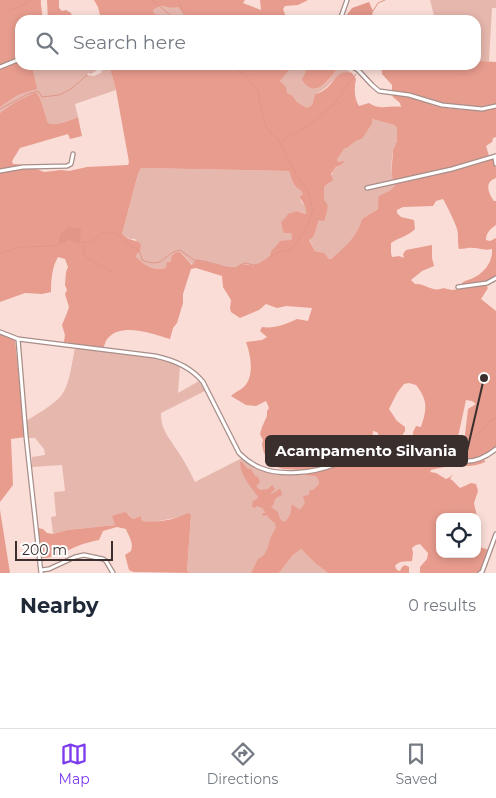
<!DOCTYPE html>
<style>
body{margin:0;font-family:Montserrat,sans-serif;background:#f2f2f3;color:#1f2937}
.controls{position:absolute;right:15px;bottom:15px;display:grid;overflow:hidden;border-radius:10px;box-shadow:0 2px 8px #0003}
.controls button{width:45px;height:45px;display:grid;place-items:center;padding:0;border:0;border-bottom:1px solid #e0e1e3;background:#fff;color:#1f2937;font:25px sans-serif}
.scale{position:absolute;left:15px;bottom:12px;width:98px;box-sizing:border-box;padding-left:5px;border:2px solid #3a2f2d;border-top:0;font-size:14px;line-height:18px;white-space:nowrap;color:#3a2f2d;-webkit-text-stroke:4px #fff;paint-order:stroke}
.list{margin:0;padding:0;list-style:none}
h2{display:flex;justify-content:space-between;align-items:center;height:65px;margin:0;padding:0 20px;font-size:21px}
h2 small{font-size:16px;font-weight:400;color:#747a83}
.icon{flex:none;width:28px;height:28px;fill:none;stroke:currentColor;stroke-width:2;stroke-linecap:round;stroke-linejoin:round}
.map{position:relative;flex:none;width:496px;height:573px;overflow:hidden}
.search{position:absolute;background:#fff;box-shadow:0 2px 8px #0003;left:15px;right:15px;top:15px;height:55px;display:flex;align-items:center;gap:12px;box-sizing:border-box;padding:0 18px;border-radius:15px;color:#747a83;font-size:19px}
.sheet{height:155px;background:#fff}
nav{display:flex;justify-content:space-around;align-items:center;box-sizing:border-box;height:70px;border-top:1px solid #e0e1e3;background:#fff;font-size:14px;color:#747a83}
nav a{display:grid;justify-items:center;gap:2px}
nav .on{color:#7c3aed}
.map>svg:first-child{display:block}
.green{fill:#e6b7ad}
.forest{fill:#e89c8e;fill-rule:evenodd}
.water{fill:#e19688}
.lines{fill:none;stroke-linecap:round;stroke-linejoin:round}
.stream{stroke:#e19688;stroke-width:1}
.minor-casing{stroke:#a88e89;stroke-width:5.5}
.minor{stroke:#fff;stroke-width:3}
.leader{fill:none;stroke:#3a2f2d;stroke-width:2}
.callout-dot{fill:#3a2f2d;stroke:#fff;stroke-width:2}
.callout{fill:#3a2f2d;stroke:#3a2f2d;stroke-width:2}
.callout-label{font-size:15px;text-anchor:middle;font-weight:bold;fill:#fff}
</style>
<div class="map">
<svg width="496" height="573" viewBox="0 0 496 573">
<rect width="100%" height="100%" fill="#faddd7"/>
<g class="green">
<path d="M430,0H496V8H492L489,61L476,62V20H435Z"/>
<path d="M163,5L170,7L178,6L190,20H170L163,15H157L154,13L153,10L156,7Z"/>
<path d="M32,65H51V68L57,70L75,69L79,65H97L96,71L91,74L88,73L87,75L94,76L101,73L102,70L106,69L108,65H109L116,90L75,104L78,117C68,121 58,126 48,123L40,98L36,92L0,113V107L18,95L34,90L35,82Z"/>
<path d="M271,65H304C308,71 304,74 303,80C307,87 316,89 324,84C329,81 336,70 340,65L352,73C338,70 328,90 315,94L312,105L307,108L297,102L292,95L287,93L280,81L289,70L277,67L275,70H272Z"/>
<path d="M372,119L394,125L397,128C398,131 398,136 397,140C397,143 395,145 394,147C391,156 390,177 396,184L379,205L378,209L362,219C358,236 345,251 329,259L323,253L315,251L309,239L314,236L319,220L325,219L327,210L326,202L324,200V187L330,183C331,171 335,168 344,160L338,162L336,159L344,149L347,148L356,141L362,139L372,124Z"/>
<path d="M141,168L290,171C291,175 292,182 295,186C298,189 301,190 303,194L299,197L302,203L307,208L306,214C292,208 289,213 283,225L288,233H291L292,238L291,240L278,244C277,246 274,248 273,250C271,252 271,255 269,257C266,261 259,265 255,265C247,265 243,262 236,268H229L196,260L193,265L180,252C172,253 170,262 166,268C150,269 147,268 136,257L137,254L140,252L141,247L135,239H130L122,234L138,174Z"/>
<path d="M75,348L159,359L170,361L180,366L178,393L199,381L205,391L161,413C160,429 171,441 179,453C185,462 190,472 195,482L242,458C249,462 255,467 262,471C279,478 304,474 321,471L323,484L257,573H190L187,571L191,515L153,522L142,521L141,516L133,519L128,514L115,525L67,530L53,534L51,517L56,516L54,492L65,491L62,465L32,467V457L45,455L44,449L35,438H27L26,421C36,415 53,405 61,396C70,385 72,361 75,348Z"/>
<path d="M301,549L315,563L328,573H279L293,555Z"/>
</g>
<g class="forest">
<path d="M0,0H41C40,7 44,13 41,20H20V65H32L37,89L18,95L0,107Z"/>
<path d="M47,0H59V8L62,11L66,10L71,13L73,20H48Z"/>
<path d="M94,0H245L243,3L261,10L260,0H308L298,5L285,6L283,9L287,20H263L258,17L254,18L253,20H190L178,7C167,10 163,1 153,10L154,13C159,17 164,15 170,20H96L100,15L98,7Z"/>
<path d="M482,61L496,62V104C461,112 426,97 392,91V85L382,74L381,65H476V62Z"/>
<path d="M109,65H220L237,69L245,67L238,65H272V70H275L277,67L289,70L280,81L286,87L287,93L292,95L297,102L307,108L312,105L315,94C320,93 325,90 329,86C337,78 338,70 352,73L356,79C354,88 354,98 359,106L369,103C382,111 388,105 401,107L400,103L393,97L392,94H394C402,95 411,96 418,98C423,100 427,103 432,105C447,110 481,111 496,108V137L493,138L492,142L486,146L489,156L438,171L393,181L392,175V165L393,150L397,141V128L394,125L372,119V124L362,139L356,141L347,148L344,149L337,159L338,162L345,160L342,164L336,167L331,174L333,180L324,187V200C331,205 326,212 325,220L322,221L319,220L314,236L309,240L315,251L324,253L329,259L332,258C345,247 357,237 362,219L378,209C379,204 377,201 379,196L391,190L396,184L454,170L493,158L496,168V178C484,182 488,193 494,201H496V225C490,229 486,233 486,240L490,241L496,238V276C487,282 473,285 462,284V283C465,280 469,280 473,278C484,273 493,262 492,249C483,251 481,248 473,248C469,247 464,249 459,249C457,242 459,236 457,229C456,224 445,202 443,199L436,201L433,206L403,207L397,210V213L401,217L414,220L415,229C410,235 398,238 391,243V253L392,257L399,256L404,258L403,254L406,250L432,245V258L434,266L422,271L411,280L415,284C425,283 433,293 443,288L452,290L486,285L488,288L481,299L496,311V447C485,455 476,460 462,460L468,409L476,404L472,401L466,400L456,446L441,438L433,435L437,441L455,453L454,458L414,451L413,432L416,426L421,427C427,409 428,400 416,385L409,383L404,384L397,393L389,409L397,421L405,427V431L401,437L391,440L386,437L381,439L377,432L373,431L372,443L368,449L351,454L327,465L312,469L302,470L283,469L277,467L268,458L264,453L262,445L263,440L260,434L262,427L267,416V411L269,408L266,401L256,406L246,405L231,396C236,391 244,389 247,383C254,372 250,353 246,342L262,340L267,337L260,331L262,327C273,329 287,324 297,319L308,321L312,308L286,306L277,308L266,304L259,310L240,318L231,312L230,308L231,300L223,287L222,276L196,268L191,269L183,294V303L177,323L173,328L170,339C153,334 122,322 108,338C105,341 105,345 103,349L64,342L65,335L62,325L67,313L69,307L65,294L67,290L65,285L66,272L68,267L65,259L58,257C52,267 51,280 51,292L42,294L25,293L0,302V113L14,103L36,92L40,98L48,123C58,126 68,121 78,117L82,136L70,139L68,134L20,148L12,161L13,164L28,165L32,167L44,172L61,170L69,171L87,167L128,165L129,162L116,90ZM141,168L289,171C291,175 292,182 295,186C298,189 301,190 303,194L299,197C303,202 307,208 306,214L296,211L288,214C286,218 283,219 281,223L282,225V228L284,233H291L292,238L291,240L280,241C278,244 275,247 272,250C269,254 272,254 269,257C267,260 261,263 259,264C249,268 245,260 236,268C222,268 210,262 196,260L192,265L180,252L175,253L172,256L170,262H167L166,268C151,270 147,267 136,257L137,254L140,252C143,241 138,242 129,239C127,238 124,235 122,234L138,174Z"/>
<path d="M304,65H340C331,77 316,101 302,80C304,74 308,71 304,65Z"/>
<path d="M0,334L15,340L25,437L11,439L13,485L0,502Z"/>
<path d="M379,450L394,451L423,455L464,463H474L485,460V462C474,468 460,465 447,467C442,467 436,469 431,470L430,472L436,473L446,479L450,477L453,474L450,479L452,480L460,488L471,483L476,484L478,491L474,503L477,517H440V554H477V546L489,550L481,571L478,573H420V567L427,559L428,553L420,544L416,545L412,548L413,553L412,561C405,562 400,560 395,566L397,570L400,571L402,567L405,565L409,567V573H328L315,563L301,549L293,555L279,573H251L258,559C269,554 267,545 272,535C273,533 274,530 276,528L275,525L276,524C274,522 268,518 267,515L264,516L262,515L263,513H266L262,508L257,506L255,508L252,507L253,501L257,499L258,497C251,487 240,475 240,462H242L248,469H251L255,476L258,477L260,482L256,486L260,490L268,489L272,485L275,489L271,493V494L277,491L278,489H280L282,493V495C278,497 274,498 274,504L271,507L278,512C279,517 279,519 284,522C289,519 292,512 291,506L293,505L300,510L305,503L303,496L309,495L310,490H313L319,484V481L316,476L304,475L310,472L332,468L359,454Z"/>
<path d="M0,510L10,573H0Z"/>
<path d="M125,512L133,519L141,516L142,521C157,523 174,520 188,513L191,515L187,571L190,573L133,572L129,570L125,555L131,551C134,543 129,537 126,529L117,527L103,531L99,540C93,541 86,543 80,545C64,551 60,558 42,558L38,528L43,529L47,533L53,534L67,530L115,525L112,516Z"/>
</g>
<g class="water">
<path d="M369,2L373,11L371,20H343L352,8Z"/>
<path d="M67,227L81,228L80,243L68,240L59,244L60,235Z"/>
</g>
<g class="lines">
<g class="stream">
<path d="M152,0L176,20"/>
<path d="M178,0L186,20"/>
<path d="M11,10L27,3L28,0"/>
<path d="M373,11L378,3L385,0"/>
<path d="M245,20L251,16V13"/>
<path d="M0,109L28,94L38,91L42,97L59,95L71,89L87,75"/>
<path d="M281,141L311,124L334,104L356,74"/>
<path d="M73,241L89,243L103,233H116C120,236 124,242 129,245C137,250 140,248 142,260C164,269 162,254 180,250L194,260L204,261L229,268H236L240,265L245,263L254,265L259,264L274,254L292,249L307,227L313,210L308,191L297,176L280,142L266,127L261,109L258,91L244,74L229,65"/>
<path d="M83,245L84,253L87,258L113,272"/>
<path d="M0,254L19,247L53,246L67,241"/>
<path d="M474,438L491,420L496,418"/>
</g>
<defs>
<g id="minor">
<path d="M99,20V18"/>
<path d="M340,20L347,0"/>
<path d="M349,65L358,70L372,85L379,91L409,95L442,105L482,109L496,106"/>
<path d="M0,67L20,59"/>
<path d="M496,156L495,158L496,164"/>
<path d="M0,171L23,167L67,166L71,164L73,154"/>
<path d="M367,188L452,169L496,156"/>
<path d="M458,287L487,283L496,278"/>
<path d="M0,332L18,339L155,356C174,360 191,367 203,382L239,453C245,459 253,465 261,468C280,476 314,473 333,465C346,459 358,452 372,450C401,447 431,456 460,461C474,463 485,458 496,449"/>
<path d="M18,339L26,436L41,573"/>
<path d="M41,570L49,569L75,557L84,555L103,559L106,561L113,573"/>
<path d="M480,573L482,572L496,534"/>
</g>
</defs>
<use href="#minor" class="minor-casing"/>
<use href="#minor" class="minor"/>
</g>
<path class="leader" d="M484 378L467 451"/>
<circle class="callout-dot" cx="484" cy="378" r="5"/>
<rect class="callout" x="266" y="436" width="201" height="30" rx="5"/>
<g class="callout-label">
<text x="366" y="456">Acampamento Silvania</text>
</g>
</svg>
<div class="controls">
<button><svg class="icon" aria-label="locate" viewBox="0 0 24 24"><circle cx="12" cy="12" r="6"/><path d="M12 2v4M12 18v4M2 12h4M18 12h4"/></svg></button>
</div>
<div class="scale">200 m</div>
<div class="search"><svg class="icon" aria-label="search" viewBox="0 0 24 24"><circle cx="10" cy="10" r="6"/><path d="M15 15l6 6"/></svg>Search here</div>
</div>
<section class="sheet">
<h2>Nearby<small>0 results</small></h2>
<ul class="list">
</ul>
</section>
<nav>
<a class="on"><svg class="icon" aria-label="map" viewBox="0 0 24 24"><path d="M3 6l6-2 6 2 6-2v14l-6 2-6-2-6 2zM9 4v14M15 6v14"/></svg>Map</a>
<a><svg class="icon" aria-label="directions" viewBox="0 0 24 24"><path d="M12 3l9 9-9 9-9-9zM9 14v-3h6M13 9l2 2-2 2"/></svg>Directions</a>
<a><svg class="icon" aria-label="saved" viewBox="0 0 24 24"><path d="M7 4h10v16l-5-4-5 4z"/></svg>Saved</a>
</nav>
